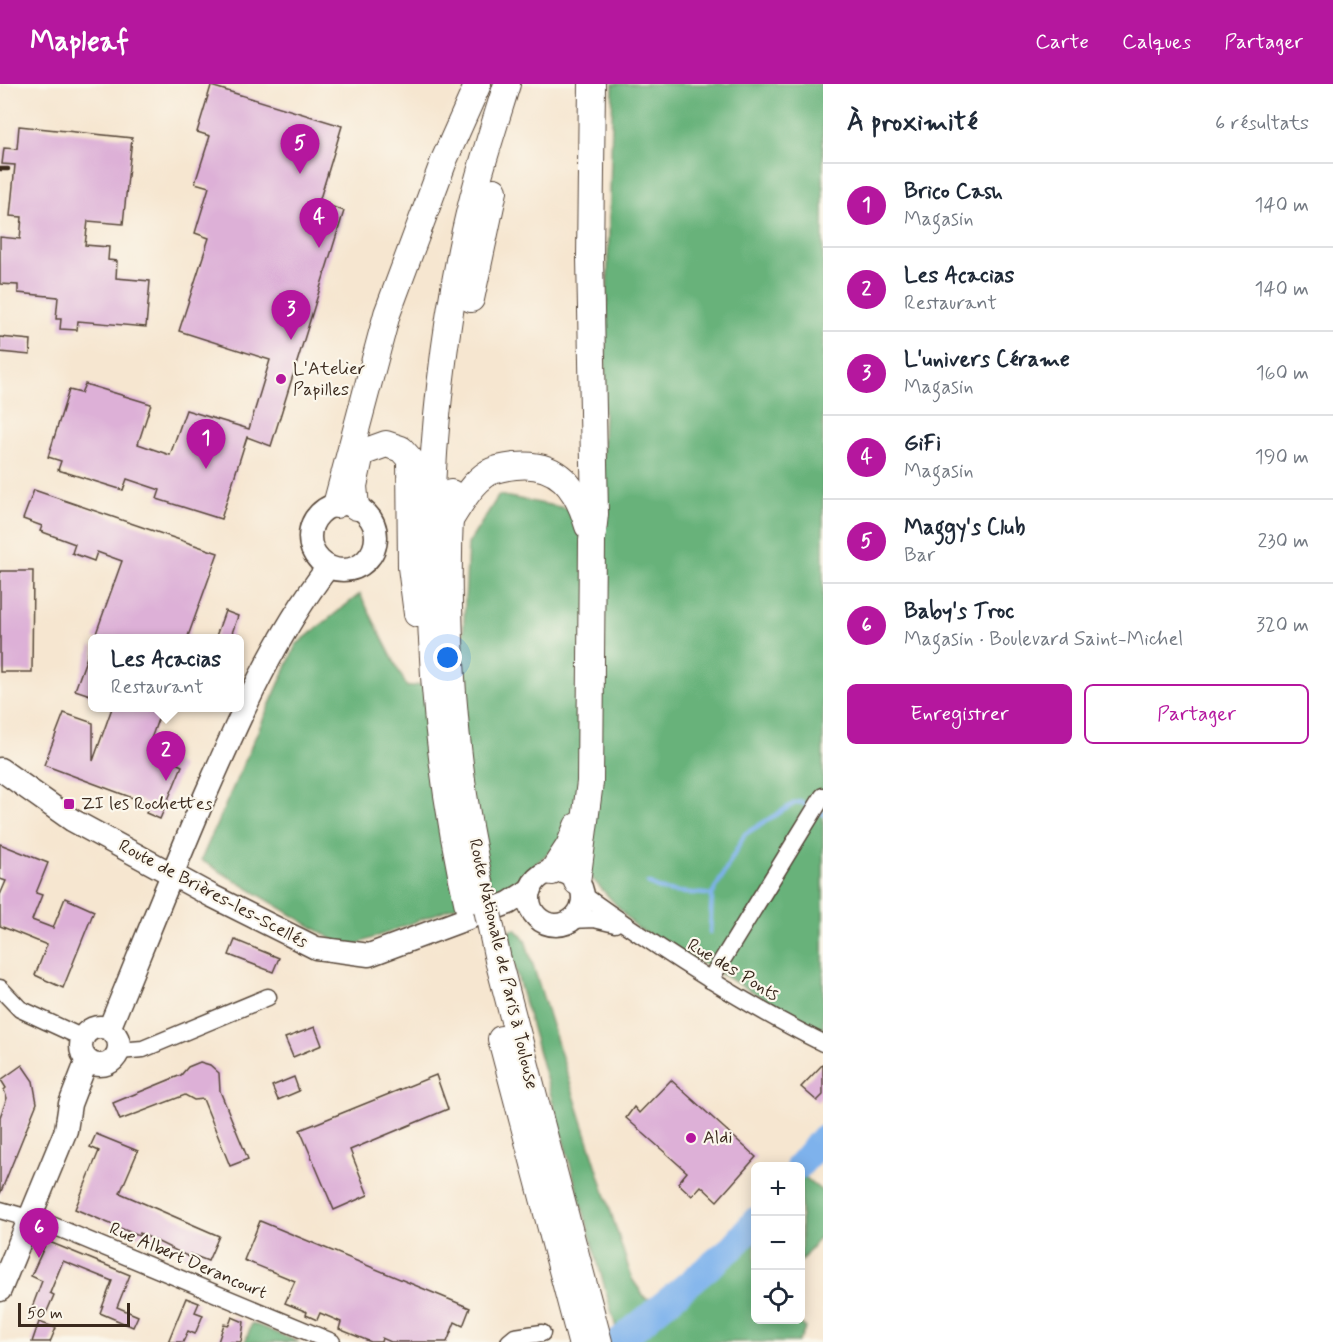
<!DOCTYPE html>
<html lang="fr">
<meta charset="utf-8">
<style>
body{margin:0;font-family:Mynerve,sans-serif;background:#f2f2f3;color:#1f2937}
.controls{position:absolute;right:18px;bottom:18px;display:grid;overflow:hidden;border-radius:9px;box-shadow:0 3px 15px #0003}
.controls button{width:54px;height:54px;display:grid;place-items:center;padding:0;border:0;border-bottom:2px solid #e0e1e3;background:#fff;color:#1f2937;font:30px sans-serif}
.scale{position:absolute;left:18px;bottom:15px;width:112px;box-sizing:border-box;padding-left:6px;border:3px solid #3b2a1e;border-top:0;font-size:16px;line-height:21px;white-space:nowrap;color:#3b2a1e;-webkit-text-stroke:4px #fbf7ec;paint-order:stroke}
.you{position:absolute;left:448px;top:574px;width:21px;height:21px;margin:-15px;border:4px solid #fff;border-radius:50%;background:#1a73e8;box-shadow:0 0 0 9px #1a73e833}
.badge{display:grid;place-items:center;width:39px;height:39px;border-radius:50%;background:#b5179e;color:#fff;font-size:20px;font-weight:700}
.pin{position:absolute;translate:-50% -50px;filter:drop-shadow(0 2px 3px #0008)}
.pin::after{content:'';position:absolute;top:32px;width:21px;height:18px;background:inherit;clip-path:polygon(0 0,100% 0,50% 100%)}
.popup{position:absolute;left:88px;top:550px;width:156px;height:78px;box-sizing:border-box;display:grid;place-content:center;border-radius:9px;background:#fff;filter:drop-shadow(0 2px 4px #0005);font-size:20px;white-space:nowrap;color:#747a83}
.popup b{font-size:22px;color:#1f2937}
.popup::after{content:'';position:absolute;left:50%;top:100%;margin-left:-12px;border:12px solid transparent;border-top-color:#fff}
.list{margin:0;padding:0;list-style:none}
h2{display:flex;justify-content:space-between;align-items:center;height:78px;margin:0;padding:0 24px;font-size:26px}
h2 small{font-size:20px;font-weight:400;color:#747a83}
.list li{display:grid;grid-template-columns:39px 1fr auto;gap:18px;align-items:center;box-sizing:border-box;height:84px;padding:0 24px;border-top:2px solid #e0e1e3}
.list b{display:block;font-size:22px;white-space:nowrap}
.list p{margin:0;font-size:20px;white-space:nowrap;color:#747a83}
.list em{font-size:20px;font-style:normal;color:#747a83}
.actions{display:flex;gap:12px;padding:18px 24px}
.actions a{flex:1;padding:14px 0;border:2px solid #b5179e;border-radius:9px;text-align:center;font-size:21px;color:#b5179e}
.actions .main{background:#b5179e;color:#fff}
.icon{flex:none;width:33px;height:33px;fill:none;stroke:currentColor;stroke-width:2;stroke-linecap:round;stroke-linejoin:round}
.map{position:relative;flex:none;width:823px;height:1258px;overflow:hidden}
header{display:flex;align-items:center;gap:36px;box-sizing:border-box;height:84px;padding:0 30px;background:#b5179e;color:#fff}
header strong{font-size:28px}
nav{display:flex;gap:33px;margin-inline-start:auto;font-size:21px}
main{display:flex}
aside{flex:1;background:#fff}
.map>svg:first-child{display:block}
.forest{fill:#68b27a;stroke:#526e4c;stroke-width:1.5}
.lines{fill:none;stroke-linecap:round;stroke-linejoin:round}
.stream{stroke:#7eb2ec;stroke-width:4.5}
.river{stroke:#7eb2ec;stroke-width:27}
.building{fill:#ddb0d7}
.street-casing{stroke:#574639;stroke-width:19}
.secondary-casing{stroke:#574639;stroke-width:25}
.primary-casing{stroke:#574639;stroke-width:28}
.street{stroke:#fff;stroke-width:16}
.secondary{stroke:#fff;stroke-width:22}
.primary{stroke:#fff;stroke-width:26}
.rail{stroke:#3b2a1e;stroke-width:4.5}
.primary-bridge-casing{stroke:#574639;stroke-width:28;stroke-linecap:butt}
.primary-bridge{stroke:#fff;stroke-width:26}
.poi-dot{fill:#b5179e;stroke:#fbf7ec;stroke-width:2}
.labels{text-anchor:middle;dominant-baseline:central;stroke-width:4.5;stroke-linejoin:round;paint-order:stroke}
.poi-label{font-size:18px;fill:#3b2a1e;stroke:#fbf7ec;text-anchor:start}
.street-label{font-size:18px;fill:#3b2a1e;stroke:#fbf7ec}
</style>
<header>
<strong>Mapleaf</strong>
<nav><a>Carte</a><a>Calques</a><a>Partager</a></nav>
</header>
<main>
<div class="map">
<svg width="823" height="1258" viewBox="0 0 823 1258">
<rect width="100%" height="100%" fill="#fbf7ec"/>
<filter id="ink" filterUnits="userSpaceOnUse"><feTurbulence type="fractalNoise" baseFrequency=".0167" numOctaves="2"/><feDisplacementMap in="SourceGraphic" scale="12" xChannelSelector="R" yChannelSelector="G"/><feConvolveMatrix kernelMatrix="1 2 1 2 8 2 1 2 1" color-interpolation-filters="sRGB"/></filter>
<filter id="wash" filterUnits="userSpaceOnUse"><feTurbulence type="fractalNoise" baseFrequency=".008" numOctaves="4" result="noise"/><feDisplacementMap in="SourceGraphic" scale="24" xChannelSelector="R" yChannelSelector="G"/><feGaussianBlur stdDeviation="1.35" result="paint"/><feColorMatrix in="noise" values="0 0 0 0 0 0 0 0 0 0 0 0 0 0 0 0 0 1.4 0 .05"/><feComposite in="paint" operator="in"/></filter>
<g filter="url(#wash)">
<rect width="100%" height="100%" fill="#f6e6d0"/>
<g class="forest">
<path d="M613,0H823V947L636,843L560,759L511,801L347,864L201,776L296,561L360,510L407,603L461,594L468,460L499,411L601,431Z"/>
<path d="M515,845L525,856L632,1195L646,1215L687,1216L755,1125L756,1236H796L806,1244L798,1258H620L507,855L509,847Z"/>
<path d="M801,1090L823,1108V1149L801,1177Z"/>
<path d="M252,1239L299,1258H245Z"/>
</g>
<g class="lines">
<g class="stream">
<path d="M648,799C668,812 690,807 712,811"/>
<path d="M710,848L712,811L745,750L795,719L801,718L823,730"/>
</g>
<g class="river">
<path d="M799,1082L823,1054"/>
<path d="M618,1258L733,1163L756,1136"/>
</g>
</g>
<g id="blocks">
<g class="building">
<path d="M211,2L342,42L319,118L344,127L271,362L247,353L221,435L157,415L160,406L127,395L123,406L58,386L61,377L48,373L69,306L81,309L85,300L151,320L138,360L170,371L186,326L249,345L270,276L179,247L209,154L195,149L209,103L195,99L210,52L197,48Z"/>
<path d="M19,42L132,54L123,140L88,137L85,161L109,163L108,176L117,177L116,194L150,197L146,243L78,237L77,246L60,245L61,235H56L58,213L18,209V201L0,200V153L20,155L22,133L10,132L15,81L2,80L4,64L17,65Z"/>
<path d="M0,253L31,256L30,271L0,268Z"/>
<path d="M34,406L218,469L187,555H94L122,477L97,468L94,477L72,469L75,460L40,447L42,442L23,435Z"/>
<path d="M0,487H33L32,588H0Z"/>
<path d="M225,527L238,532L230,555H215Z"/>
<path d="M91,562L93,563V612L75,606Z"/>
<path d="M112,624H162L147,666L182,682L160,735L146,729L149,720L44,681L64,629L93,639V677Z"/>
<path d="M0,760L48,779L36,809L42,811L32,836L53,844L65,814L94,827L63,904L35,891L47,861L0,842V811L6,797L0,795Z"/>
<path d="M235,856L279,874L273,888L229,871Z"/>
<path d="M315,943L322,961L293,973L285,954Z"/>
<path d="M200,978L210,981L219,989L220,1007L248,1075L230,1082L203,1015L194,1016L185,1011L120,1036L113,1019L181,991L188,983Z"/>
<path d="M823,980V1011L817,1017L801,1003Z"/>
<path d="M22,981L33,997L37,1019L0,1110V1033L7,1014L4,1006L6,1004L1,996Z"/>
<path d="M436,991L448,1025L350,1066L368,1111L334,1126L300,1046Z"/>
<path d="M294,993L299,1007L278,1016L272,1002Z"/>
<path d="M671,996L756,1073L717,1117L701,1102L692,1112L678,1099L687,1088L626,1034L634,1023L639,1029Z"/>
<path d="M96,1050L138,1067L120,1109L219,1152L208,1177L190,1170L189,1173L140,1149L139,1152L75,1125L99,1067L90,1063Z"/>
<path d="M260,1137L470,1224L463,1242L455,1238L447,1258H391L382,1254L381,1258H371L339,1245L341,1238L320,1229L317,1236L306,1231L307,1228L285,1219L295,1197L244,1176Z"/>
<path d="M47,1157L130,1191L117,1223L138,1232L133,1243L100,1229L112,1197L63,1177L50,1209L54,1211L45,1232L31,1226L42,1197L31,1192Z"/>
<path d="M186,1214L199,1219L195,1228L203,1231L195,1250L188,1247L183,1258H168Z"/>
<path d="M232,1233L244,1238L241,1258H218L224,1240L229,1241Z"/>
<path d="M39,1238L56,1244L50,1258H32Z"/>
</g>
</g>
</g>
<g filter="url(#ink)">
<use href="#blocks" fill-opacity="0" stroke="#574639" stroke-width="1.5"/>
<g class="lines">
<defs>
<g id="street">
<path d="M582,810C659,865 738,917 823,959"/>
<path d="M571,836L594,835L615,840"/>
<path d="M710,896L823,712"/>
<path d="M0,904L20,925L83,954"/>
<path d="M119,967L143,965L268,913"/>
<path d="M0,1126L49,1140L332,1258"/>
<path d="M509,1258L515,1253L542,1249"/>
</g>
<g id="secondary">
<circle cx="343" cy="453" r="33"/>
<path d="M0,685L72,736L212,812L316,864L369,871L509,819L531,805"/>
<circle cx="556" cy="814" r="27"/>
<circle cx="100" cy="962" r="19"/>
<path d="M109,945C141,867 172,789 205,712C240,632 275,552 328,483"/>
<path d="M0,1206L66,1046L70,1020L87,976"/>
</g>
<g id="primary">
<path d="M471,215L494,107"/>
<path d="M451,409C444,538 453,685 483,811"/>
<path d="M336,421L387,230L445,74L478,0"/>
<path d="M356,423L354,402L361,369L386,360L401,365L410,375L411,483L417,530"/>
<path d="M450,436C461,419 471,400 488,389C495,385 506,383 515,382C558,377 577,404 588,442"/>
<path d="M552,788L569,762L577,742"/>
<path d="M577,798L590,698L592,457L595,430L590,174L592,0"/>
<path d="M470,831C419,614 418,384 461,166C472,109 490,55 507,0"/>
<path d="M498,876L599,1258"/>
<path d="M501,955L581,1258"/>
</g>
</defs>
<use href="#street" class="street-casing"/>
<use href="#secondary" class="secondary-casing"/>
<use href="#primary" class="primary-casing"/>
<use href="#street" class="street"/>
<use href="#secondary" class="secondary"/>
<use href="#primary" class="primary"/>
<path class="rail" d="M0,85H8"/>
<defs>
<path id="primary-bridge" d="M487,825L498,876"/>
</defs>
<use href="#primary-bridge" class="primary-bridge-casing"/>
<use href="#primary-bridge" class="primary-bridge"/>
</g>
</g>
<g class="poi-dot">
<circle cx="281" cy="295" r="6"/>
<rect x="63" y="714" width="12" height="12" rx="3"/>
<circle cx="691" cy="1054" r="6"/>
</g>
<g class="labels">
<g class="poi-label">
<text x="293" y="285">L'Atelier<tspan x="293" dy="21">Papilles</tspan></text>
<text x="81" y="720">ZI les Rochettes</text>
<text x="703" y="1054">Aldi</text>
</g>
<g class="street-label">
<text transform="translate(213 810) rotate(28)">Route de Brières-les-Scellés</text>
<text transform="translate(503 880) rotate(77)">Route Nationale de Paris à Toulouse</text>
<text transform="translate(733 886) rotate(31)">Rue des Ponts</text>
<text transform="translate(188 1177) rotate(23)">Rue Albert Derancourt</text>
</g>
</g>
</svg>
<div class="controls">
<button>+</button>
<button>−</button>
<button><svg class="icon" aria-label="locate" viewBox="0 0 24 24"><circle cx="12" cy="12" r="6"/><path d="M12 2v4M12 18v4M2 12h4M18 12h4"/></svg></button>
</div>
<div class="scale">50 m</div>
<div class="you"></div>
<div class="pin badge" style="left:206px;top:385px">1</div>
<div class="pin badge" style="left:166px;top:697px">2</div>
<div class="popup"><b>Les Acacias</b>Restaurant</div>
<div class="pin badge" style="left:291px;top:256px">3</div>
<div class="pin badge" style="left:319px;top:164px">4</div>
<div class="pin badge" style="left:300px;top:90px">5</div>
<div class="pin badge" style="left:39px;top:1174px">6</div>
</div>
<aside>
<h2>À proximité<small>6 résultats</small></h2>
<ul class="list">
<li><span class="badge">1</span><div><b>Brico Cash</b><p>Magasin</p></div><em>140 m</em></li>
<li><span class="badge">2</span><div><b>Les Acacias</b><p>Restaurant</p></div><em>140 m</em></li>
<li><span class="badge">3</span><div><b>L'univers Cérame</b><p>Magasin</p></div><em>160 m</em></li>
<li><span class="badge">4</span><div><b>GiFi</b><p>Magasin</p></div><em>190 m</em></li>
<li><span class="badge">5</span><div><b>Maggy's Club</b><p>Bar</p></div><em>230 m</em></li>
<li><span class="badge">6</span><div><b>Baby's Troc</b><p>Magasin · Boulevard Saint-Michel</p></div><em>320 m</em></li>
</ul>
<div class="actions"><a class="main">Enregistrer</a><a>Partager</a></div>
</aside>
</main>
